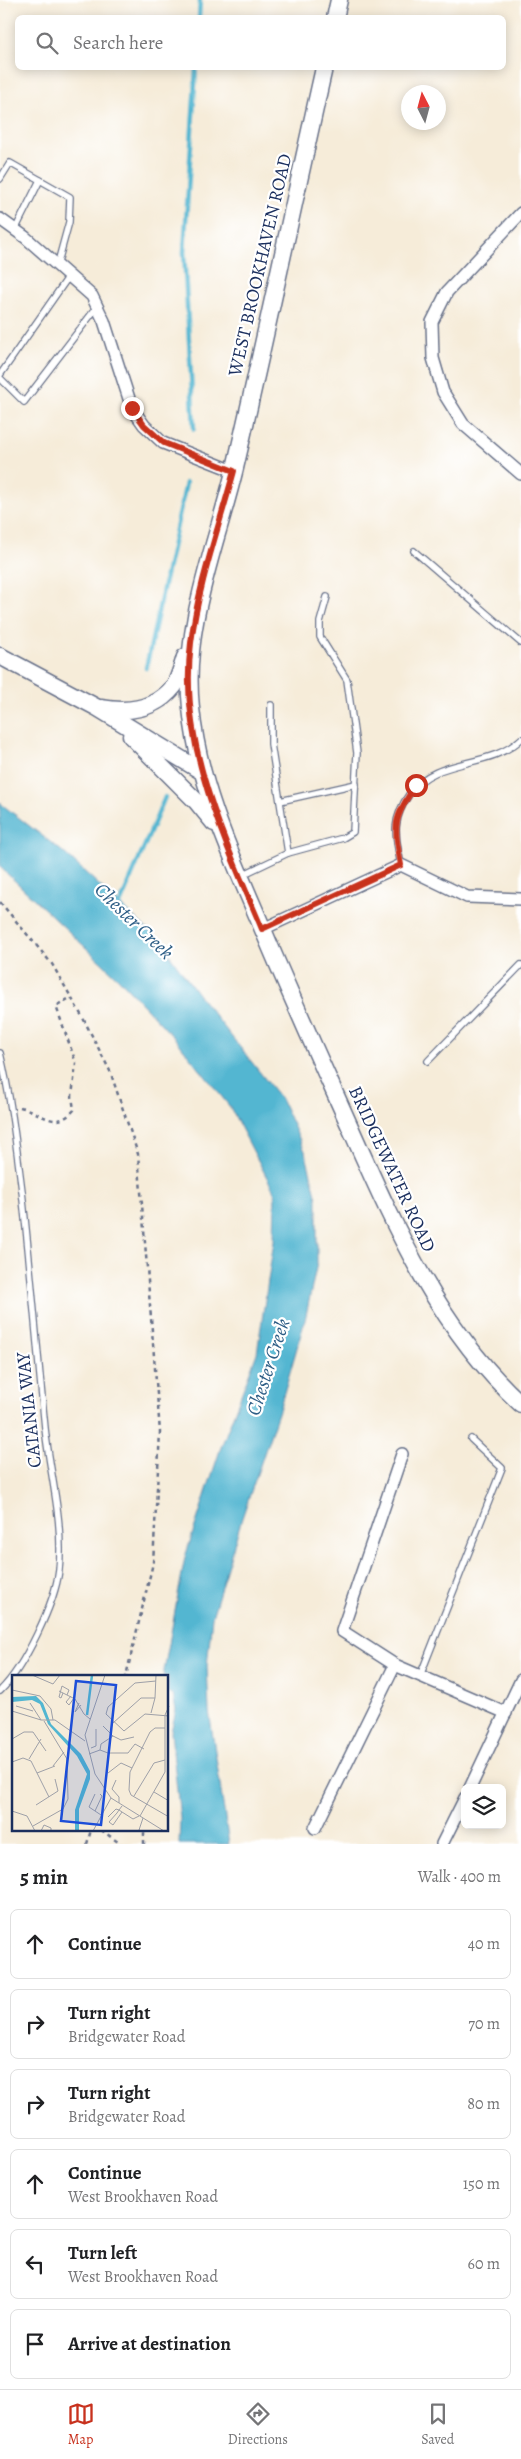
<!DOCTYPE html>
<meta charset="utf-8">
<style>
body{margin:0;font-family:Alegreya,serif;background:#f2f2f2;color:#202124}
.controls{position:absolute;right:15px;bottom:15px;display:grid;overflow:hidden;border-radius:8px;box-shadow:0 2px 12px #0003}
.controls button{width:45px;height:45px;display:grid;place-items:center;padding:0;border:0;border-bottom:1px solid #e0e0e0;background:#fff;color:#202124;font:25px sans-serif}
.compass{position:absolute;left:401px;top:85px;width:45px;height:45px;border-radius:50%;background:#fff;box-shadow:0 2px 12px #0003;rotate:354deg}
.stop{position:absolute;width:15px;height:15px;margin:-11px;border:4px solid #c8321e;border-radius:50%;background:#fff}
.stop.end{background:#c8321e;border-color:#fff;box-shadow:0 1px 5px #0008}
.list{margin:0;padding:0;list-style:none}
h2{display:flex;justify-content:space-between;align-items:center;height:65px;margin:0;padding:0 20px;font-size:21px}
h2 small{font-size:16px;font-weight:400;color:#757577}
.list li{display:grid;grid-template-columns:32px 1fr auto;gap:15px;align-items:center;box-sizing:border-box;height:70px;margin:0 10px 10px;padding:0 10px;border:1px solid #e0e0e0;border-radius:8px}
.list b{display:block;font-size:19px;white-space:nowrap}
.list p{margin:0;font-size:16px;white-space:nowrap;color:#757577}
.list em{font-size:16px;font-style:normal;color:#757577}
.icon{flex:none;width:28px;height:28px;fill:none;stroke:currentColor;stroke-width:2;stroke-linecap:round;stroke-linejoin:round}
.map{position:relative;flex:none;width:521px;height:1844px;overflow:hidden}
.search{position:absolute;background:#fff;box-shadow:0 2px 12px #0003;left:15px;right:15px;top:15px;height:55px;display:flex;align-items:center;gap:12px;box-sizing:border-box;padding:0 18px;border-radius:8px;color:#757577;font-size:19px}
.sheet{height:545px;background:#fff}
nav{display:flex;justify-content:space-around;align-items:center;box-sizing:border-box;height:70px;border-top:1px solid #e0e0e0;background:#fff;font-size:14px;color:#757577}
nav a{display:grid;justify-items:center;gap:2px}
nav .on{color:#c8321e}
.map>svg:first-child{display:block}
.water{fill:#52b6d1;stroke:#367298}
.lines{fill:none;stroke-linecap:round;stroke-linejoin:round}
.stream{stroke:#52b6d1;stroke-width:4.5}
.lane-casing{stroke:#687189;stroke-width:8}
.street-casing{stroke:#687189;stroke-width:14}
.secondary-casing{stroke:#687189;stroke-width:19}
.path{stroke:#687189;stroke-width:2.5;stroke-dasharray:4 4;stroke-linecap:butt}
.lane{stroke:#fff;stroke-width:5.5}
.street{stroke:#fff;stroke-width:11}
.secondary{stroke:#fff;stroke-width:16}
.route{stroke:#c8321e;stroke-width:6}
.labels{text-anchor:middle;dominant-baseline:central;stroke-width:4.5;stroke-linejoin:round;paint-order:stroke}
.street-label{font-size:19px;fill:#1b2f5e;stroke:#fff}
.water-label{font-size:20px;font-style:italic;fill:#2e5e86;stroke:#fff}
.inset-river{fill:none;stroke:#52b6d1;stroke-width:2.5}
.inset-road{fill:none;stroke:#9ea0a8;stroke-width:1}
.view{fill:#1d4ed8;fill-opacity:0.15;stroke:#1d4ed8;stroke-width:2.5}
.inset-edge{fill:none;stroke:#1b2f5e;stroke-width:2.5}
</style>
<div class="map">
<svg width="521" height="1844" viewBox="0 0 521 1844">
<rect width="100%" height="100%" fill="#fff"/>
<filter id="ink" filterUnits="userSpaceOnUse"><feTurbulence type="fractalNoise" baseFrequency=".02" numOctaves="2"/><feDisplacementMap in="SourceGraphic" scale="10" xChannelSelector="R" yChannelSelector="G"/><feConvolveMatrix kernelMatrix="1 2 1 2 8 2 1 2 1" color-interpolation-filters="sRGB"/></filter>
<filter id="wash" filterUnits="userSpaceOnUse"><feTurbulence type="fractalNoise" baseFrequency=".0096" numOctaves="4" result="noise"/><feDisplacementMap in="SourceGraphic" scale="20" xChannelSelector="R" yChannelSelector="G"/><feGaussianBlur stdDeviation="1.12" result="paint"/><feColorMatrix in="noise" values="0 0 0 0 0 0 0 0 0 0 0 0 0 0 0 0 0 1.4 0 .05"/><feComposite in="paint" operator="in"/></filter>
<g filter="url(#wash)">
<rect width="100%" height="100%" fill="#f6ecd9"/>
<path class="water" d="M0,803L63,852L158,939L201,998L281,1099L305,1151L317,1198V1263L305,1320L279,1410L242,1518L212,1617L207,1666L209,1711L229,1844H179L180,1819L171,1732L176,1710L173,1695L168,1691V1676H163L185,1557L220,1450L257,1353L274,1241L275,1193L230,1107L177,1041L118,978L0,867Z"/>
<g class="lines">
<g class="stream">
<path d="M199,18L200,0"/>
<path d="M194,429L184,252L196,68"/>
<path d="M146,668L186,483"/>
<path d="M118,909L165,797"/>
</g>
</g>
</g>
<g filter="url(#ink)">
<g class="lines">
<defs>
<g id="lane">
<path d="M0,179L10,163L70,197L69,222L57,266"/>
<path d="M15,230L40,180"/>
<path d="M0,375L69,276"/>
<path d="M0,378L24,402L97,307"/>
<path d="M414,551L521,643"/>
<path d="M280,801L356,784"/>
<path d="M288,853L343,838L353,832L357,753L347,680L320,637V622L327,597"/>
<path d="M401,865C395,835 391,820 410,793C436,756 489,770 521,739"/>
<path d="M242,875L288,853L271,744V705"/>
<path d="M0,1053C11,1098 16,1144 22,1191C31,1270 37,1349 45,1428C50,1474 64,1523 59,1570C55,1603 24,1668 0,1691"/>
<path d="M428,1061L521,965"/>
<path d="M420,1676L502,1468L471,1439"/>
</g>
<g id="street">
<path d="M521,213L447,292L432,322L433,358L443,392L463,424L521,474"/>
<path d="M0,219L25,237L92,296L104,321L132,408L144,425L163,443L234,471"/>
<path d="M263,929L401,865L467,897L521,899"/>
<path d="M402,1454L342,1631L395,1665L506,1713"/>
<path d="M470,1788L521,1680"/>
<path d="M315,1828L395,1665"/>
<path d="M442,1844L465,1798"/>
</g>
<g id="secondary">
<path d="M335,18L339,0"/>
<path d="M324,68C294,201 266,335 235,468C216,547 182,625 191,708C198,780 227,846 256,913C282,975 309,1036 337,1098C386,1206 431,1322 521,1404"/>
<path d="M0,656L96,707L201,771"/>
<path d="M102,708C129,713 156,709 174,686C179,679 182,666 185,657"/>
<path d="M131,736L196,801L214,823"/>
</g>
</defs>
<use href="#lane" class="lane-casing"/>
<use href="#street" class="street-casing"/>
<use href="#secondary" class="secondary-casing"/>
<g class="path">
<path d="M0,902L52,964L83,1018L110,1071L138,1154L160,1432L153,1563L126,1676"/>
<path d="M20,1107C42,1112 55,1132 74,1110L72,1096L76,1063L57,1009L59,1004L70,998"/>
<path d="M101,1830L121,1844"/>
<path d="M87,1844L91,1830"/>
<path d="M144,1844V1830"/>
</g>
<use href="#lane" class="lane"/>
<use href="#street" class="street"/>
<use href="#secondary" class="secondary"/>
</g>
</g>
<g class="lines" filter="url(#ink)">
<path class="route" d="M132,408L144,425L164,443L234,471C219,527 198,585 191,643C178,743 224,839 262,929L401,865C394,826 392,819 416,785"/>
</g>
<g class="labels">
<g class="street-label">
<text transform="translate(260 265) rotate(-77)">WEST BROOKHAVEN ROAD</text>
<text transform="translate(392 1169) rotate(65)">BRIDGEWATER ROAD</text>
<text transform="translate(29 1410) rotate(-96)">CATANIA WAY</text>
</g>
<g class="water-label">
<text transform="translate(134 921) rotate(44)">Chester Creek</text>
<text transform="translate(268 1367) rotate(-72)">Chester Creek</text>
</g>
</g>
<g transform="translate(12 1675)">
<rect width="156" height="156" fill="#f6ecd9"/>
<path d="M24,21L31,28L39,49L69,79L78,96V104L67,134V156L63,155V135L75,99L65,81L36,49L28,29L20,25L0,27V22Z" fill="#52b6d1"/>
<path class="inset-river" d="M75,40L80,0"/>
<path class="inset-road" d="M20,0L41,9L48,0M93,0L73,60L83,99L99,123L152,156M144,6L123,8L96,32L94,39L112,56L133,39L157,41M0,15L28,21L39,34L41,45M47,16L63,24L72,39L78,44M51,18L49,23L47,22L50,11L57,15L55,20M59,21L54,27L57,30L62,23M18,28L29,45M67,28L63,37L69,30M4,31L21,36M0,36L29,45H43L73,66M139,38L143,23L144,0M101,48L129,23H143M153,53H143L138,57L118,97L117,115L119,120L157,142M101,61L109,65L122,62M0,64L12,57H21L34,76M79,73L84,71V54M88,75L89,69L101,61L91,51M77,79L88,75L96,78H116L123,69L132,74M17,84L29,64M0,87L11,83L19,86L37,122M41,91L52,77M25,98L43,91M96,98L109,88L120,93M104,105L100,114L107,122V128M142,117L157,126M83,119L77,132L89,140M122,121L142,88L153,85M24,130L46,116L43,104M0,136L15,141L23,156M83,136L90,121L88,119M110,137L121,144L127,141M128,141L153,97V40L157,31M96,142L104,134L107,135L110,137L101,150L97,147L105,138L107,135L110,131M21,151L51,134L56,124L55,84L32,46M29,156L32,150L39,153V156M81,156L99,123M130,156L127,155L131,143"/>
<path class="view" d="M64,6L104,10L89,150L49,146Z"/>
<rect width="156" height="156" class="inset-edge"/>
</g>
</svg>
<div class="controls">
<button><svg class="icon" aria-label="layers" viewBox="0 0 24 24"><path d="M12 4l9 5-9 5-9-5zM3 14l9 5 9-5"/></svg></button>
</div>
<svg class="compass" viewBox="-18 -18 36 36"><path d="M0-13l5 13h-10z" fill="#e53935"/><path d="M0 13l5-13h-10z" fill="#757577"/></svg>
<div class="stop" style="left:416px;top:785px"></div>
<div class="stop end" style="left:132px;top:408px"></div>
<div class="search"><svg class="icon" aria-label="search" viewBox="0 0 24 24"><circle cx="10" cy="10" r="6"/><path d="M15 15l6 6"/></svg>Search here</div>
</div>
<section class="sheet">
<h2>5 min<small>Walk · 400 m</small></h2>
<ul class="list">
<li><svg class="icon" aria-label="ahead" viewBox="0 0 24 24"><path d="M12 20V5M6 11l6-6 6 6"/></svg><div><b>Continue</b></div><em>40 m</em></li>
<li><svg class="icon" aria-label="right" viewBox="0 0 24 24"><path d="M7 20v-9h11M14 6l5 5-5 5"/></svg><div><b>Turn right</b><p>Bridgewater Road</p></div><em>70 m</em></li>
<li><svg class="icon" aria-label="right" viewBox="0 0 24 24"><path d="M7 20v-9h11M14 6l5 5-5 5"/></svg><div><b>Turn right</b><p>Bridgewater Road</p></div><em>80 m</em></li>
<li><svg class="icon" aria-label="ahead" viewBox="0 0 24 24"><path d="M12 20V5M6 11l6-6 6 6"/></svg><div><b>Continue</b><p>West Brookhaven Road</p></div><em>150 m</em></li>
<li><svg class="icon" aria-label="left" viewBox="0 0 24 24"><path d="M17 20v-9H6M10 6l-5 5 5 5"/></svg><div><b>Turn left</b><p>West Brookhaven Road</p></div><em>60 m</em></li>
<li><svg class="icon" aria-label="arrive" viewBox="0 0 24 24"><path d="M6 21V4h12l-3 4 3 4H6"/></svg><div><b>Arrive at destination</b></div></li>
</ul>
</section>
<nav>
<a class="on"><svg class="icon" aria-label="map" viewBox="0 0 24 24"><path d="M3 6l6-2 6 2 6-2v14l-6 2-6-2-6 2zM9 4v14M15 6v14"/></svg>Map</a>
<a><svg class="icon" aria-label="directions" viewBox="0 0 24 24"><path d="M12 3l9 9-9 9-9-9zM9 14v-3h6M13 9l2 2-2 2"/></svg>Directions</a>
<a><svg class="icon" aria-label="saved" viewBox="0 0 24 24"><path d="M7 4h10v16l-5-4-5 4z"/></svg>Saved</a>
</nav>
